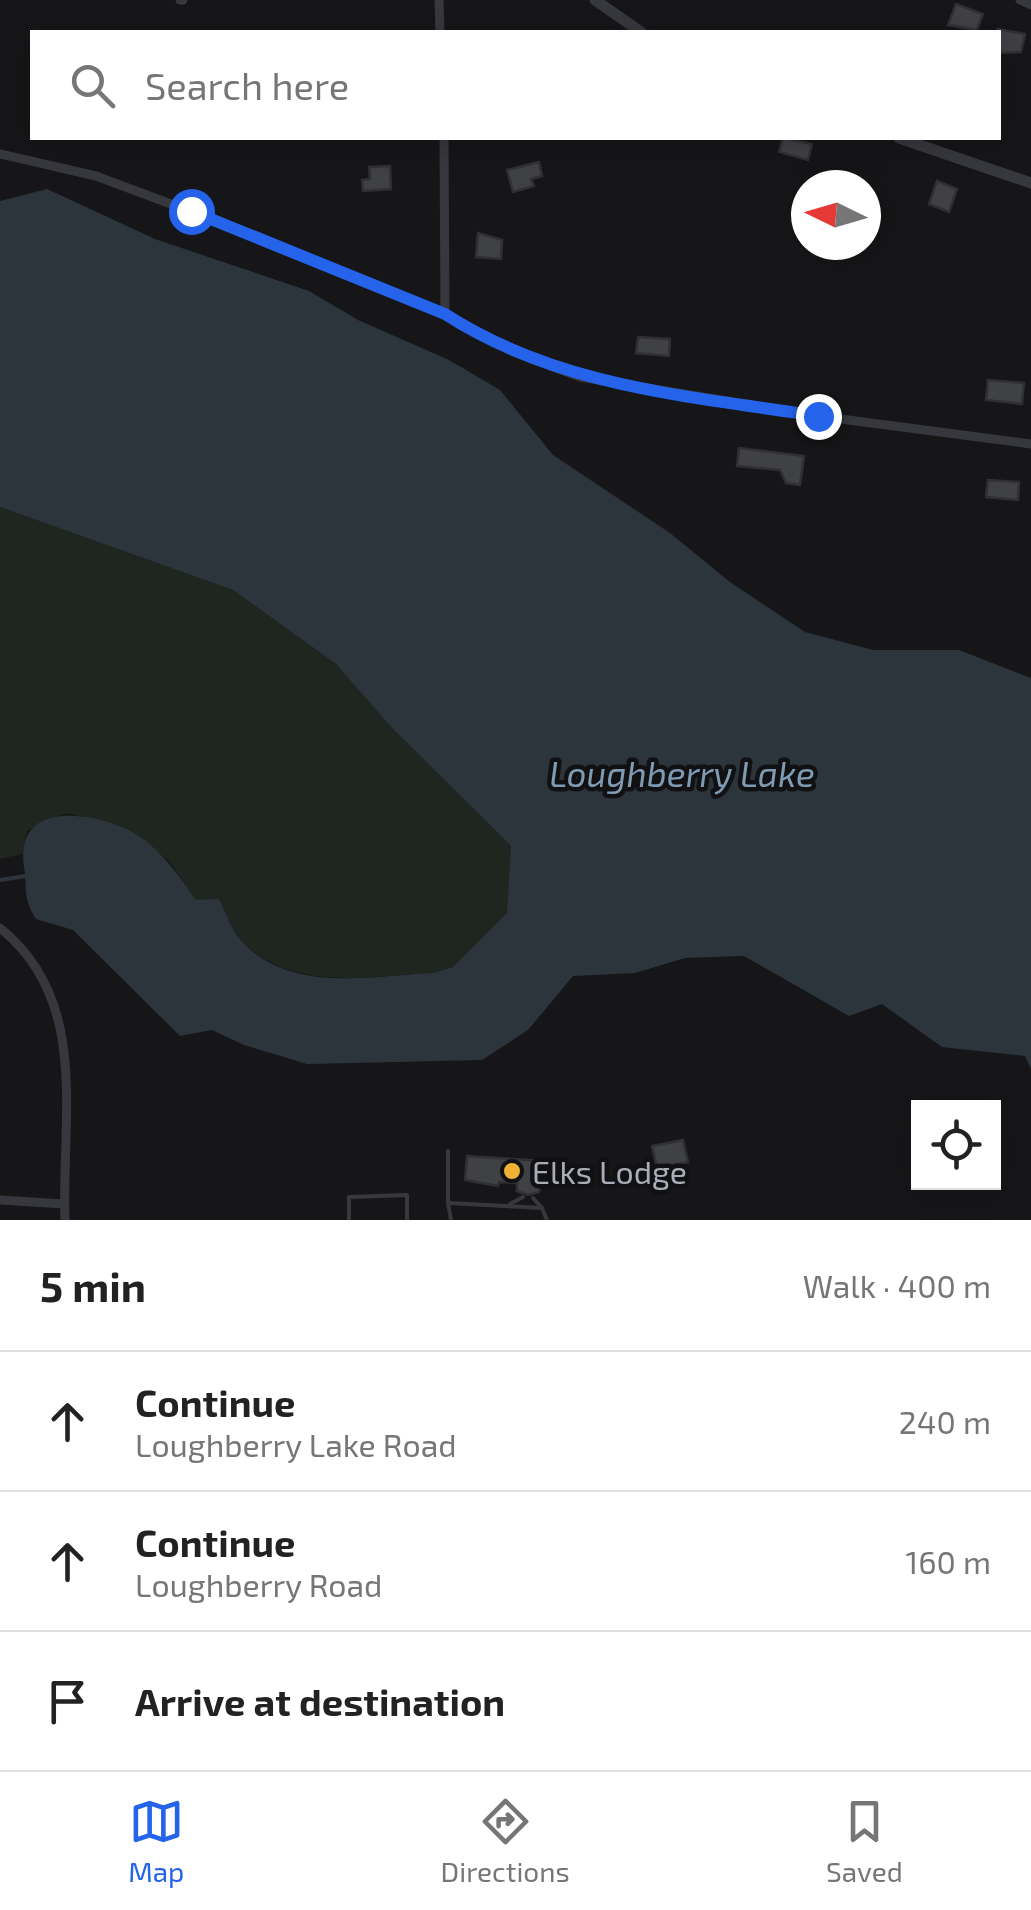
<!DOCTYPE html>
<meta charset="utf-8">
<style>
body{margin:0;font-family:"Exo 2",sans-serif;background:#f2f2f2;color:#222}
.controls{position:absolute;right:30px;bottom:30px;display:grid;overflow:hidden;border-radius:0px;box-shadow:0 5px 25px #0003}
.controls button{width:90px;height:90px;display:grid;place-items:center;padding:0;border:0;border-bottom:2px solid #e0e0e0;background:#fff;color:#222;font:50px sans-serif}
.compass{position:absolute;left:791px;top:170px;width:90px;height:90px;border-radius:50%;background:#fff;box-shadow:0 5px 25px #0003;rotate:275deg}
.stop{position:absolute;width:30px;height:30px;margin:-22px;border:8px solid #2563eb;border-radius:50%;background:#fff}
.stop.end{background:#2563eb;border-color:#fff;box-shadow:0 2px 10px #0008}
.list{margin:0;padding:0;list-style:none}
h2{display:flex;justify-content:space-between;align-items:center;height:130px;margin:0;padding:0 40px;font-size:42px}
h2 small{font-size:32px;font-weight:400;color:#767676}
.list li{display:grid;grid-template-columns:65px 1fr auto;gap:30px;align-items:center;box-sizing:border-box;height:140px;padding:0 40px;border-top:2px solid #e0e0e0}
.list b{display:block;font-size:38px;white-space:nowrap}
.list p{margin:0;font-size:32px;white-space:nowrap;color:#767676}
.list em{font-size:32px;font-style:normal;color:#767676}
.icon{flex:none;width:55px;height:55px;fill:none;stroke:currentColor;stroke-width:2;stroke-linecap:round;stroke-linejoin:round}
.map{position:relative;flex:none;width:1031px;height:1220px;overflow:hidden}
.search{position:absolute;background:#fff;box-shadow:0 5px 25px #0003;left:30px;right:30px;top:30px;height:110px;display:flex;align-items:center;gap:25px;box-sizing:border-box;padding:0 35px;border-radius:0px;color:#767676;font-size:38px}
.sheet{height:550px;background:#fff}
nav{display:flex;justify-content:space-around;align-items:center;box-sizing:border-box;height:140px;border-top:2px solid #e0e0e0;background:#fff;font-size:28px;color:#767676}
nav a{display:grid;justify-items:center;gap:5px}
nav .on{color:#2563eb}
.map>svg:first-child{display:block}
.green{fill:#1e261f}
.water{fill:#2c353c}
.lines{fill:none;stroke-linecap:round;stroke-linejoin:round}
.stream{stroke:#2c353c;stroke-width:4}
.building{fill:#404145;stroke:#303034;stroke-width:2.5}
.service{stroke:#37383d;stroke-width:4}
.minor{stroke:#37383d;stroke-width:9}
.tertiary{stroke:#37383d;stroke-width:11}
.route{stroke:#2563eb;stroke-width:12}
.poi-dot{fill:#f2b134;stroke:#111113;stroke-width:4}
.labels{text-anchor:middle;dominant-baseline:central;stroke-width:9;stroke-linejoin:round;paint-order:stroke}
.poi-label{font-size:32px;fill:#a8adb8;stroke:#111113;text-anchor:start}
.water-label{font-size:35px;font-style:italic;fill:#7f9bb3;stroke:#111113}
</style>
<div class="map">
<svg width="1031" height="1220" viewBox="0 0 1031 1220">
<rect width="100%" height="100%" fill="#161618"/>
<path class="green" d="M0,507L233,590L336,664L391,727L511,846L508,913L453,967L433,973C370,976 289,993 241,940C231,930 226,913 219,900H196L169,861L118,825L66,813L27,831L22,854L0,859Z"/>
<path class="water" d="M47,189L155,239L309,291L358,320L449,360L500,390L553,455L670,533L730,582L805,632L873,650H959L1031,678V1069L1025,1056L942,1047L882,1004L849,1016L744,956L685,958L635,973L573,976L528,1030L482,1060L307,1064L244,1045L212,1030L180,1036L73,930L36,919C22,896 28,891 24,867C15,807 76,810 117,825C152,837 176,871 196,900L219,899C226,912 231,930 241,940C288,994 370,976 433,973L453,967L507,913L511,846L391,727L336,664L233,590L0,507V201Z"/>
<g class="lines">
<path class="stream" d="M0,880L26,876"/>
</g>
<g class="building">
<path d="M956,4L983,14L977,30L948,25Z"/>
<path d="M998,29L1025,34L1021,52L998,53Z"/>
<path d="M783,138L812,144L808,160L779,152Z"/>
<path d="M539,162L542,176L531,179L534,186L513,192L507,170Z"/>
<path d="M390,166L391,189L363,191L362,180L370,179L369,167Z"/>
<path d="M937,181L957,189L949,212L929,204Z"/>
<path d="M478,233L502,240L501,259L476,257Z"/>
<path d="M638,337L670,339L669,356L636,353Z"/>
<path d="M988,380L1024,383L1022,404L986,400Z"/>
<path d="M739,448L804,456L800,485L786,483L780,470L737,466Z"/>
<path d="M988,480L1019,482L1018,500L986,497Z"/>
<path d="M683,1140L688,1162L657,1168L652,1146Z"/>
<path d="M467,1156L559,1162L557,1185L540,1184L539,1192L528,1195L517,1191V1183L499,1182L498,1186L465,1180Z"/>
</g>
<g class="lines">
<g class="service">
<path d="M448,1151V1203"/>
<path d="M533,1198L542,1208"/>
<path d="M510,1204L523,1197"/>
<path d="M349,1220V1197L407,1195V1220"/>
<path d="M451,1220L448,1203L542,1208L547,1220"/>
</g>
<g class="minor">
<path d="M180,0H183"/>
<path d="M439,0L440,32"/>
<path d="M1020,0L1031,5"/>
<path d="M444,138L445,314"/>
<path d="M0,154L96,176L195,213L445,314L511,351L580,377L818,416L1031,444"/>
<path d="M0,928C91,1001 61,1119 65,1220"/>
<path d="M0,1200L64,1204"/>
</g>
<g class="tertiary">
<path d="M595,0L641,32"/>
<path d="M899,138L1031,183"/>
</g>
</g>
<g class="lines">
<path class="route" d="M191,211L445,314C558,387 688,396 818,416"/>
</g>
<circle class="poi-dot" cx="512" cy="1171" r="10"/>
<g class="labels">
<g class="poi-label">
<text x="532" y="1171">Elks Lodge</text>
</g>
<g class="water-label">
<text x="682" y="773">Loughberry Lake</text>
</g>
</g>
</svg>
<div class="controls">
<button><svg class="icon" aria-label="locate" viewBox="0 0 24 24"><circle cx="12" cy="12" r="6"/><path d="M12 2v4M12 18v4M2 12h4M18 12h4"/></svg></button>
</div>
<svg class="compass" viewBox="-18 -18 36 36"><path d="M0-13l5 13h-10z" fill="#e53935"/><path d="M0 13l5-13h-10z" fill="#767676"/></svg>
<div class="stop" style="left:191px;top:211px"></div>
<div class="stop end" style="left:818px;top:416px"></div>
<div class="search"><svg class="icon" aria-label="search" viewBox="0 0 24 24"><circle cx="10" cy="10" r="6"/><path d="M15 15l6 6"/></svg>Search here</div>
</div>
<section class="sheet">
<h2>5 min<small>Walk · 400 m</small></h2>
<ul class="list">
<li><svg class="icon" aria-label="ahead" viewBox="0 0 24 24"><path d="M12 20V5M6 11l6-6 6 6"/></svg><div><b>Continue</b><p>Loughberry Lake Road</p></div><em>240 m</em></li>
<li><svg class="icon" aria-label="ahead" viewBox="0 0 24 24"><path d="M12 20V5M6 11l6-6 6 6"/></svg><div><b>Continue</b><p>Loughberry Road</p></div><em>160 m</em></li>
<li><svg class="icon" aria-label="arrive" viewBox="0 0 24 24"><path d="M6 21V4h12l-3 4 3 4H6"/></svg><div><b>Arrive at destination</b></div></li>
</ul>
</section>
<nav>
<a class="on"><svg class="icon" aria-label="map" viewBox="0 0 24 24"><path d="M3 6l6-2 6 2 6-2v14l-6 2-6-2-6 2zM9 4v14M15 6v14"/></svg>Map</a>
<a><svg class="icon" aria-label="directions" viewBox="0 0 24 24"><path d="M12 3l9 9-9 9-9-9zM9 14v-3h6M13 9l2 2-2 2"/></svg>Directions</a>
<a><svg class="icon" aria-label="saved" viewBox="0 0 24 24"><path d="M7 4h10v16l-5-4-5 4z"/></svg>Saved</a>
</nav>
